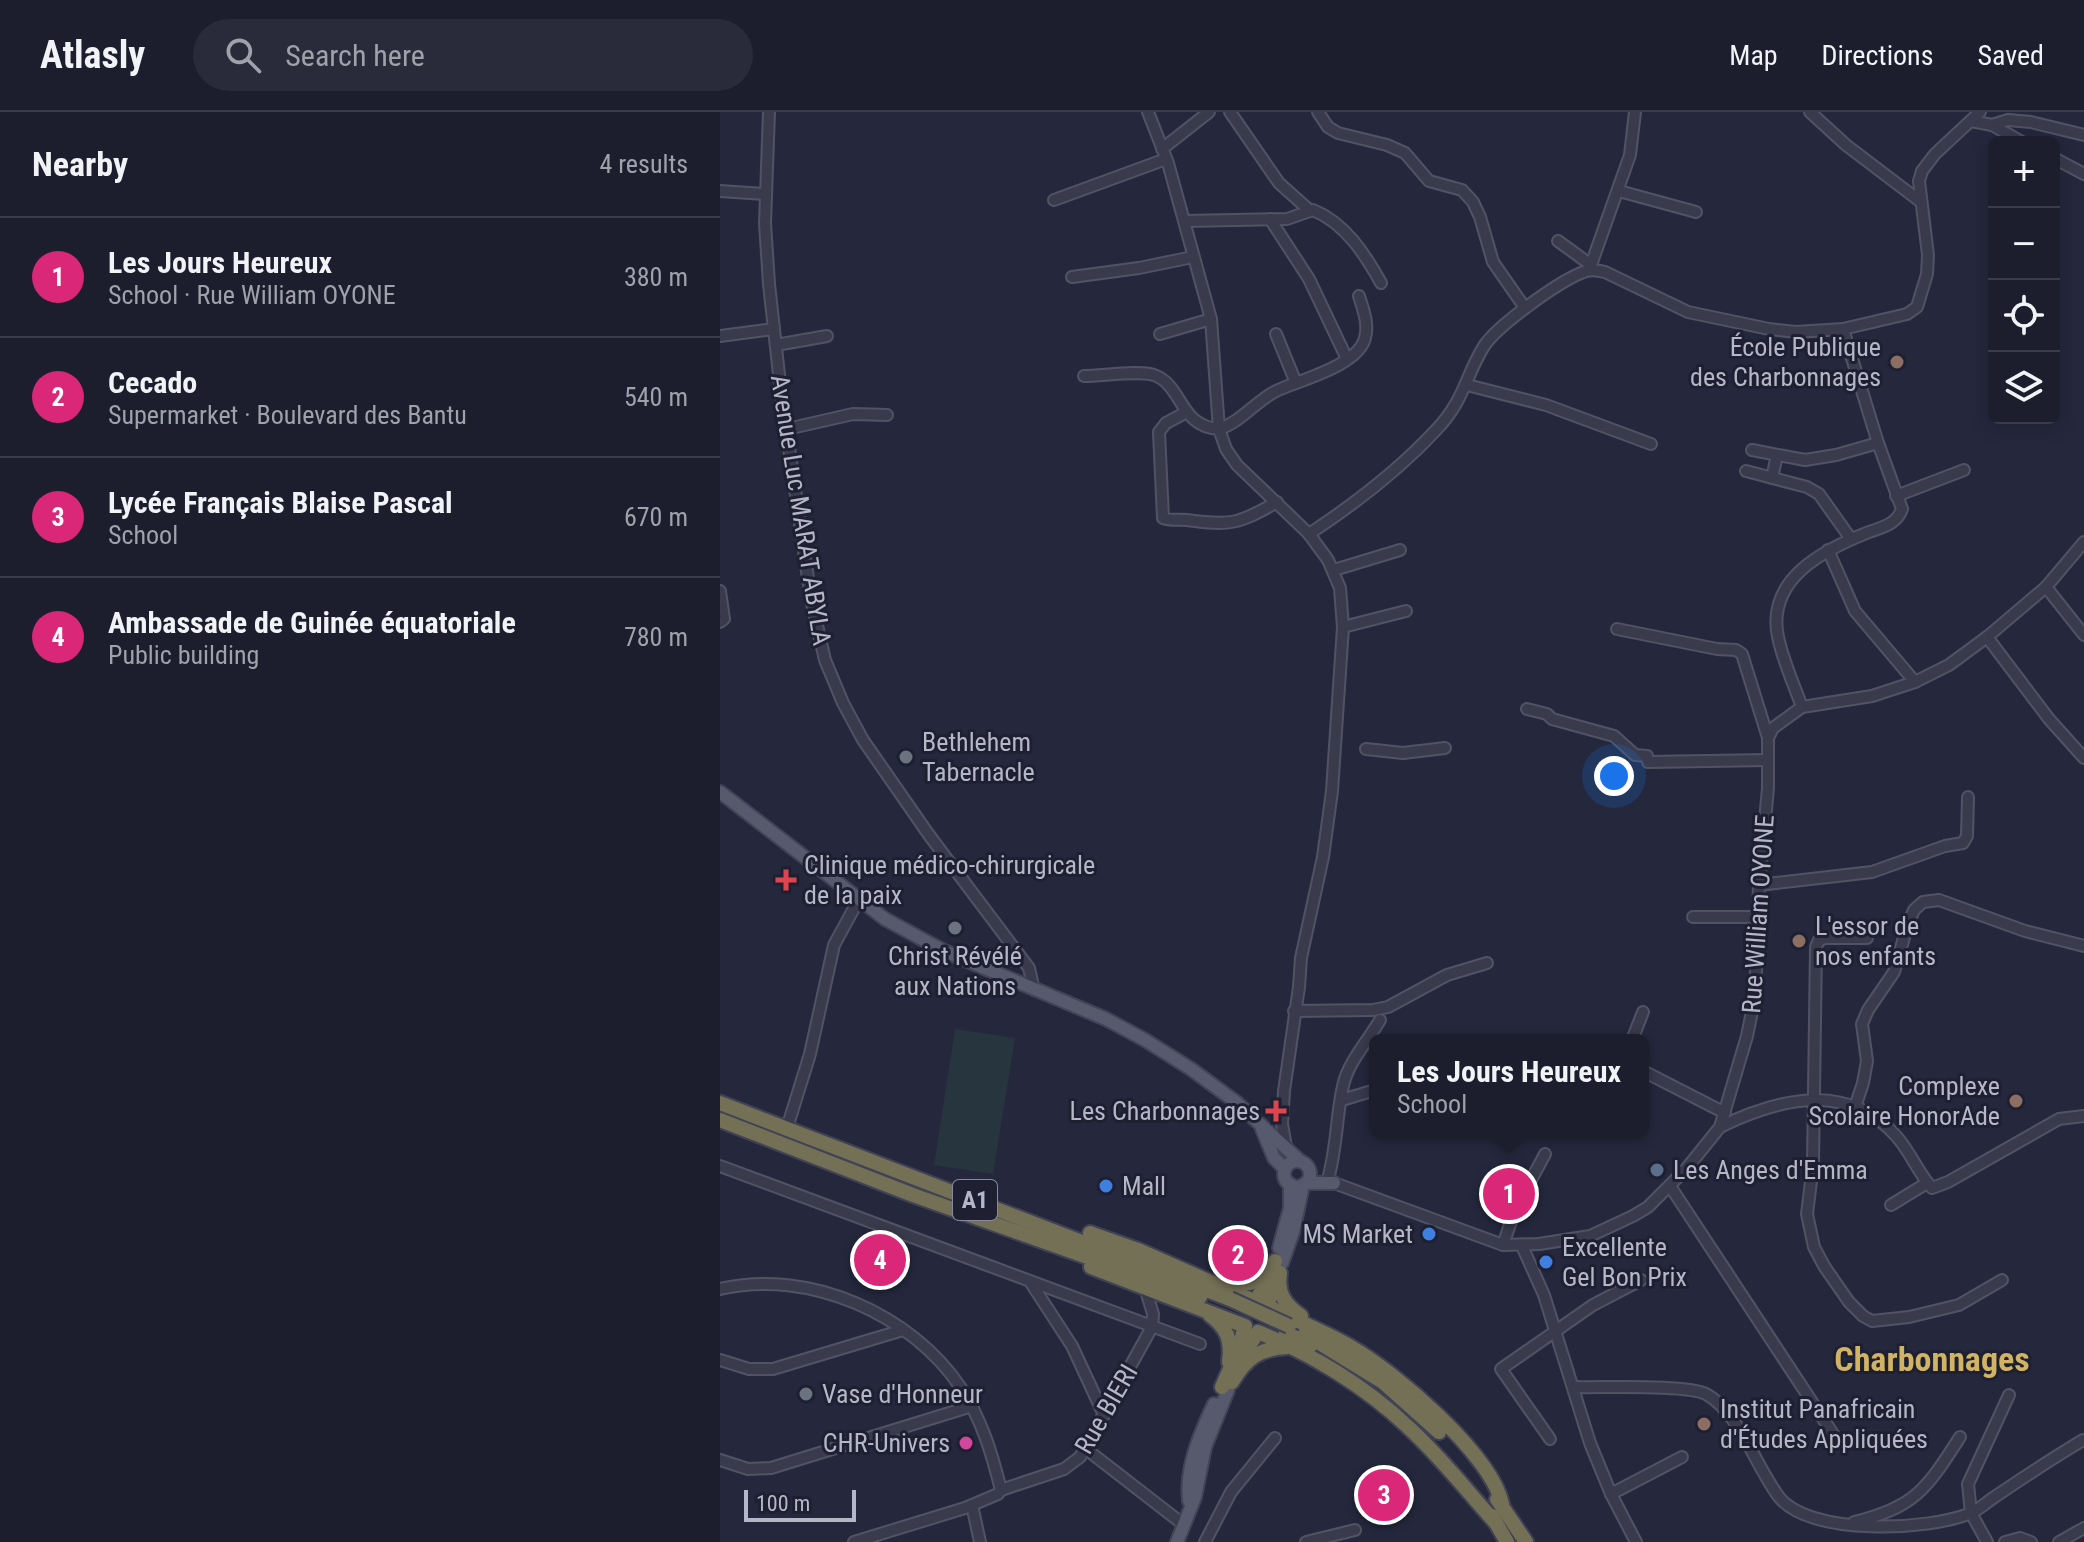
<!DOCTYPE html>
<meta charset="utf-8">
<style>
body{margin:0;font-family:"Roboto Condensed",sans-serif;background:#292b3a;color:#f1f3f6}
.controls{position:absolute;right:24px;top:24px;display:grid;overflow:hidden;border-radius:12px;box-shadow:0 4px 20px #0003}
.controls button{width:72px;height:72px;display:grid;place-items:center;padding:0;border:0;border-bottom:2px solid #3a3c4a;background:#1c1e2e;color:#f1f3f6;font:40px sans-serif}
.scale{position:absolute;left:24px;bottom:20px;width:112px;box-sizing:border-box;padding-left:8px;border:4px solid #b5b7c8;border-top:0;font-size:22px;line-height:28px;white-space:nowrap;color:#b5b7c8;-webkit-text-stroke:6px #1e2032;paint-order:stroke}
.you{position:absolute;left:894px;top:664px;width:28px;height:28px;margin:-20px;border:6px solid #fff;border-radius:50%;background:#1a73e8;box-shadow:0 0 0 12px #1a73e833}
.badge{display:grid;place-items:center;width:52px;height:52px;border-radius:50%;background:#db2777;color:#fff;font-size:26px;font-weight:700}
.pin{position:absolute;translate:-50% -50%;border:4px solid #fff;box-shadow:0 2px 8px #0006}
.popup{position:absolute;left:649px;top:922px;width:280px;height:104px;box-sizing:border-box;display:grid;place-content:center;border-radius:12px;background:#1c1e2e;filter:drop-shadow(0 2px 6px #0005);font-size:26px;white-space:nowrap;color:#a0a2aa}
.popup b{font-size:30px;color:#f1f3f6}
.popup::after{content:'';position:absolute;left:50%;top:100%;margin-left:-16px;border:16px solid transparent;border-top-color:#1c1e2e}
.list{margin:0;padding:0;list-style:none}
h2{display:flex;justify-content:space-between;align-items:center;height:104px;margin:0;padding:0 32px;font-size:34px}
h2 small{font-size:26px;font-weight:400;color:#a0a2aa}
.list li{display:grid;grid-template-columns:52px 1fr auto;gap:24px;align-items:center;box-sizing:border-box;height:120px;padding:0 32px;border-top:2px solid #3a3c4a}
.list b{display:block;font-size:30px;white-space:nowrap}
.list p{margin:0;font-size:26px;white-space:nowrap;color:#a0a2aa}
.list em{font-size:26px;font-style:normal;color:#a0a2aa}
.icon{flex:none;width:44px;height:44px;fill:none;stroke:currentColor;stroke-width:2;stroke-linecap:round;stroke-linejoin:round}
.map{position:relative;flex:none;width:1364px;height:1430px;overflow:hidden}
header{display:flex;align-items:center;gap:48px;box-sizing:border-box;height:112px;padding:0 40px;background:#1c1e2e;border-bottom:2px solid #3a3c4a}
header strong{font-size:38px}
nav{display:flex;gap:44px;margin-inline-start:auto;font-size:28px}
.search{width:560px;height:72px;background:#292b3a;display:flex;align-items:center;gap:20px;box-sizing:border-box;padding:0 28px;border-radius:44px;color:#a0a2aa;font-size:30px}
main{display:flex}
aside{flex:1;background:#1c1e2e}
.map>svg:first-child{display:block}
.green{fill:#27353e}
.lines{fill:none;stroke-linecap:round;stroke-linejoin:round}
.minor-casing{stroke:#515365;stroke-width:14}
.major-casing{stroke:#424456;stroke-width:16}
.highway-casing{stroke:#414355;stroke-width:18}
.minor{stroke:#393b4d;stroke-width:10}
.major{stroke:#575a6d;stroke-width:12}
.highway{stroke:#737056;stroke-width:14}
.highway-bridge-casing{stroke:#414355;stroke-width:18;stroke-linecap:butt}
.highway-bridge{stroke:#737056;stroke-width:14}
.education-dot{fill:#8d6e63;stroke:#1e2032;stroke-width:3}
.worship-dot{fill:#6b7280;stroke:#1e2032;stroke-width:3}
.health-dot{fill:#e0444e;stroke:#1e2032;stroke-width:3}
.service-dot{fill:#5c6f8a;stroke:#1e2032;stroke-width:3}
.shop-dot{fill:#3f7fe0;stroke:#1e2032;stroke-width:3}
.hotel-dot{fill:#d1479c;stroke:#1e2032;stroke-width:3}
.labels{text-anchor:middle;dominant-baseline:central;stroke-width:6;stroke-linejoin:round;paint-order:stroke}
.shield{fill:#1e2032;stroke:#888a9b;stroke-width:2}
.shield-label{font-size:24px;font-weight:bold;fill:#b5b7c8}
.poi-label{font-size:26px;fill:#b5b7c8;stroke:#1e2032;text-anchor:start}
.street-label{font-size:26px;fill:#b5b7c8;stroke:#1e2032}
.district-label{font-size:34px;font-weight:bold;fill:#d1b366;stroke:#1e2032}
</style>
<header>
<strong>Atlasly</strong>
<div class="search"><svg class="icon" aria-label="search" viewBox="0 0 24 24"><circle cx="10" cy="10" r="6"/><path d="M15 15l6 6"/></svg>Search here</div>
<nav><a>Map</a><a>Directions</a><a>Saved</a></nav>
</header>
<main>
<aside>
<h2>Nearby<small>4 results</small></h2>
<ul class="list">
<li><span class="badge">1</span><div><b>Les Jours Heureux</b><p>School · Rue William OYONE</p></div><em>380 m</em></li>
<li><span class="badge">2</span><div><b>Cecado</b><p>Supermarket · Boulevard des Bantu</p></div><em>540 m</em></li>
<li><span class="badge">3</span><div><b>Lycée Français Blaise Pascal</b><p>School</p></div><em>670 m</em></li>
<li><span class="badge">4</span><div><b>Ambassade de Guinée équatoriale</b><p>Public building</p></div><em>780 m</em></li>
</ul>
</aside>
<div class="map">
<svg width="1364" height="1430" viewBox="0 0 1364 1430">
<rect width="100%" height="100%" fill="#25283d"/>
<path class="green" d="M235,917L295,926L273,1062L214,1053Z"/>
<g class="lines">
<defs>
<g id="minor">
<path d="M49,0L45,111L49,172L61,281L91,487L105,548L123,591L143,628L209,723L309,856L314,878"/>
<path d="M428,0L448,51L491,207L499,317L506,337L517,353L589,422L608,448L620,476L623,515L612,679L603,745L581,846L579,875L564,979L562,1012L566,1035"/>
<path d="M510,0L559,71L588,97"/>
<path d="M598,0L608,15L618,21L667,33L685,41L709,69L742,78L753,90L760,105L773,150L805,196"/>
<path d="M1090,0L1126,33L1201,90"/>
<path d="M1251,9L1272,13L1302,30"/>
<path d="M1272,13L1288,8L1311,10L1364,23"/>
<path d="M442,37L489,0"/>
<path d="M1334,46L1364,62"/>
<path d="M0,79L45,82"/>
<path d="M899,79L976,100"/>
<path d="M334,88L446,47"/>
<path d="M550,107L589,167L627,247"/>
<path d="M465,109L567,107L593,98C625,111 645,142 661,171"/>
<path d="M838,129L871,153"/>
<path d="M872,158L871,153L910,43L915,0"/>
<path d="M352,165L419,156L473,145"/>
<path d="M440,222L491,207"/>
<path d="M556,222L576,271"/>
<path d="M0,224L54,217"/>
<path d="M56,233L107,224"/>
<path d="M364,264C382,264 418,258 434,263C463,273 459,315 499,317C521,310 536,289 556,279C579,268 638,254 645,226C649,212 643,197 639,184"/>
<path d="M747,273L826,293L931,332"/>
<path d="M465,301L446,311L439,320L443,406C450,409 458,407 467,408C510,414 519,412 557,390"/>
<path d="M67,317L133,302L167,303"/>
<path d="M1032,338L1085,348L1116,343L1158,331"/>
<path d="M1026,359L1087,375L1099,382L1131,427"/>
<path d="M1052,366L1057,343"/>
<path d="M1176,384L1244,358"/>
<path d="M589,422C636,391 678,359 716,318C744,289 745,265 764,234C778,213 837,171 861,161C869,157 876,158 885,160L968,200L1049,217L1076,220L1123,217L1187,202L1197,195L1207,162L1208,143L1199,69L1202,59L1215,42L1260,0"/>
<path d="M1108,438L1135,499L1195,570"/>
<path d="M614,458L680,438"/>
<path d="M1326,475L1364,523"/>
<path d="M0,479L4,507L0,510"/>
<path d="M623,515L686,499"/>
<path d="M897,517L997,537L1016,538L1022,542L1048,626"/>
<path d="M1267,525L1329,607L1364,646"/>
<path d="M1082,595C1074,573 1063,549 1058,525C1046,467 1103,438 1149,420C1163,415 1177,412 1182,397L1158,331L1123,217"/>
<path d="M807,597L827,602L832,607L894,624L915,643L927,644L928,650L1048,648"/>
<path d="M646,637L683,641L725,636"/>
<path d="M1039,773L1152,760L1225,734L1243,731L1247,724L1248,685"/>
<path d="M973,805H1039"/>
<path d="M1147,826H1105L1099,828L1096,835L1093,1053L1087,1102L1094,1135L1104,1154L1129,1190L1143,1204L1152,1209L1189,1205L1239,1193L1282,1168"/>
<path d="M574,899L653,898L668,895L727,863L767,851"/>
<path d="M912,928L923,900"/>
<path d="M923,959L1005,1001"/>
<path d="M622,988L655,978"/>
<path d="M1135,995L1143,971L1147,949L1142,912L1148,898L1174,860L1188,812L1194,798L1203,790L1219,788L1305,819L1364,834"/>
<path d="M1000,1015C1059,986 1128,969 1177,1025C1191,1041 1198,1061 1212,1076L1228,1070L1339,1007L1364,1004"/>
<path d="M67,1016L90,942L114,833L139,787"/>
<path d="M0,1054L480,1232"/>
<path d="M608,1067C617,1036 616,1005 623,974C628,950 648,929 660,908"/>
<path d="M614,1071L783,1133L819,1132L870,1124L913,1104L928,1095L967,1056L1000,1015L1027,924L1035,885L1039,773L1048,676V626L1053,616L1082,595L1152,584L1195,570L1229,553L1267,525L1326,475L1364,430"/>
<path d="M950,1074L1119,1331"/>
<path d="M1171,1093L1207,1071"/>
<path d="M783,1133L795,1098L825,1042"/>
<path d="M802,1134L824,1183L870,1331L891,1382L916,1430"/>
<path d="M311,1171L352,1234L384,1303"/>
<path d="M0,1177C88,1156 192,1202 241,1276C262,1308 272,1342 281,1378L278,1382L245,1396L134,1430"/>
<path d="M0,1248L29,1257H53L183,1218"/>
<path d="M853,1275C880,1276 967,1272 986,1282C1019,1300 1036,1355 1059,1385C1090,1424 1208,1419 1251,1401C1260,1397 1268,1389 1276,1384C1304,1365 1333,1346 1363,1328"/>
<path d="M830,1327L781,1257L873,1193L921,1168"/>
<path d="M366,1337L464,1413"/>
<path d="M0,1348L28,1357L51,1356L252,1294"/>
<path d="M281,1378L344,1357L360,1345L432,1215L433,1202L425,1175"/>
<path d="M891,1382L962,1345"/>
<path d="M252,1393L260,1430"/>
<path d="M1134,1410C1196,1395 1207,1376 1240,1325"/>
<path d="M485,1430L511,1380L555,1326"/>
<path d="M586,1430L635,1418"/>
<path d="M1267,1430L1251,1401L1248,1372L1289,1283"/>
<path d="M1285,1430L1300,1426L1311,1430"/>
<path d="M1339,1430L1364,1416"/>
</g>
<g id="major">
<path d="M0,680L165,807L224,839L386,907L425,928L471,957L516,990L580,1049"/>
<path d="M542,1017L554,1046L565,1057"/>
<circle cx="577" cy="1062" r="13"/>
<path d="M586,1071H614"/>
<path d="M559,1136L570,1096V1072"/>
<path d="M562,1151L573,1120L583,1073"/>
<path d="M469,1389C465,1356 480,1322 494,1292"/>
<path d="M457,1430L475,1385L485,1335L508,1278"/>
</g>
<g id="highway">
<path d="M0,991L510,1187"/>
<path d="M0,1008L193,1083L480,1185"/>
<path d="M370,1121L418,1138L536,1190L555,1149"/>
<path d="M371,1155L525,1214L519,1236L502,1275"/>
<path d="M560,1161C557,1181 564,1192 581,1204"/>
<path d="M509,1172L530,1171L550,1156"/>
<path d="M552,1174L548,1194C575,1209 604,1219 631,1235C674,1259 772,1343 782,1392"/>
<path d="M490,1203C507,1216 512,1228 509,1250"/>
<path d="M566,1221L591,1233"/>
<path d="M585,1222L663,1270L719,1320"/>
<path d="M525,1240L538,1220C592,1242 646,1275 688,1315C720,1344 746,1378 775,1410"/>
<path d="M512,1270C526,1246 540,1236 568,1235"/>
<path d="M777,1387L806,1430"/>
<path d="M772,1404L787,1430"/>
</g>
</defs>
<use href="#minor" class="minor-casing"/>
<use href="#major" class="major-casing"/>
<use href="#highway" class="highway-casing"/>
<use href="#minor" class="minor"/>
<use href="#major" class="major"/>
<use href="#highway" class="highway"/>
<defs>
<path id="highway-bridge" d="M510,1187L569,1214"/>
</defs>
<use href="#highway-bridge" class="highway-bridge-casing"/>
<use href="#highway-bridge" class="highway-bridge"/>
</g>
<g class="education-dot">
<circle cx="1177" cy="250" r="8"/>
<circle cx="1079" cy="829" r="8"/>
<circle cx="1296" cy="989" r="8"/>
<circle cx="984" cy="1312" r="8"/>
</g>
<g class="worship-dot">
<circle cx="186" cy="645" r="8"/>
<circle cx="235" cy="816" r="8"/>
<circle cx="86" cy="1282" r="8"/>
</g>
<g class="health-dot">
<path d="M62 756h8v8h8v8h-8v8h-8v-8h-8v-8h8z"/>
<path d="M552 987h8v8h8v8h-8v8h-8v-8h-8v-8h8z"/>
</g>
<circle class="service-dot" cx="937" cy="1058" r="8"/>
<g class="shop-dot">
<circle cx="386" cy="1074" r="8"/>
<circle cx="709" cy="1122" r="8"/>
<circle cx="826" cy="1150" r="8"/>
</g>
<circle class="hotel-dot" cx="246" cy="1331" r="8"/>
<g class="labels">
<rect class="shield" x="233" y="1068" width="44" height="40" rx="6"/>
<g class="shield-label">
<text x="255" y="1088">A1</text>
</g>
<g class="poi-label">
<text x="1161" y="235" text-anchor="end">École Publique<tspan x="1161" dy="30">des Charbonnages</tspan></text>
<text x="202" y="630">Bethlehem<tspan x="202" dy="30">Tabernacle</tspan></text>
<text x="84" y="753">Clinique médico-chirurgicale<tspan x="84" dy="30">de la paix</tspan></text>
<text x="1095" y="814">L'essor de<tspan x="1095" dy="30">nos enfants</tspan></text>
<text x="235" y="844" text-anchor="middle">Christ Révélé<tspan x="235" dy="30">aux Nations</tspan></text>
<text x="1280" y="974" text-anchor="end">Complexe<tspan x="1280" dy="30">Scolaire HonorAde</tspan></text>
<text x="540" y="999" text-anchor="end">Les Charbonnages</text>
<text x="953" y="1058">Les Anges d'Emma</text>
<text x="402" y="1074">Mall</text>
<text x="693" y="1122" text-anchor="end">MS Market</text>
<text x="842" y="1135">Excellente<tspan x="842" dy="30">Gel Bon Prix</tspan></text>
<text x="102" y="1282">Vase d'Honneur</text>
<text x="1000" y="1297">Institut Panafricain<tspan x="1000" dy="30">d'Études Appliquées</tspan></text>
<text x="230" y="1331" text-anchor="end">CHR-Univers</text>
</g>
<g class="street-label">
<text transform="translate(81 398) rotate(81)">Avenue Luc MARAT ABYLA</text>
<text transform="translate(1038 802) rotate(-86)">Rue William OYONE</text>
<text transform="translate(386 1297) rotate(-60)">Rue BIERI</text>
</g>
<g class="district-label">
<text x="1212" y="1247">Charbonnages</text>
</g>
</g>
</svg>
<div class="controls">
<button>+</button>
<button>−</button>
<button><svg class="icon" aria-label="locate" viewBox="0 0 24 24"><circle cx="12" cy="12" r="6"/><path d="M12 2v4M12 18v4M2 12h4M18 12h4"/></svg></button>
<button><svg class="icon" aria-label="layers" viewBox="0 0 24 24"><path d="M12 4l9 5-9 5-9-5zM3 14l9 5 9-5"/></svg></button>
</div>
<div class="scale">100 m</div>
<div class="you"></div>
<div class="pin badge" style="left:789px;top:1082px">1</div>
<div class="popup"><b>Les Jours Heureux</b>School</div>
<div class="pin badge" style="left:518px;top:1143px">2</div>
<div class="pin badge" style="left:664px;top:1383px">3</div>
<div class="pin badge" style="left:160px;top:1148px">4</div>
</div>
</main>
